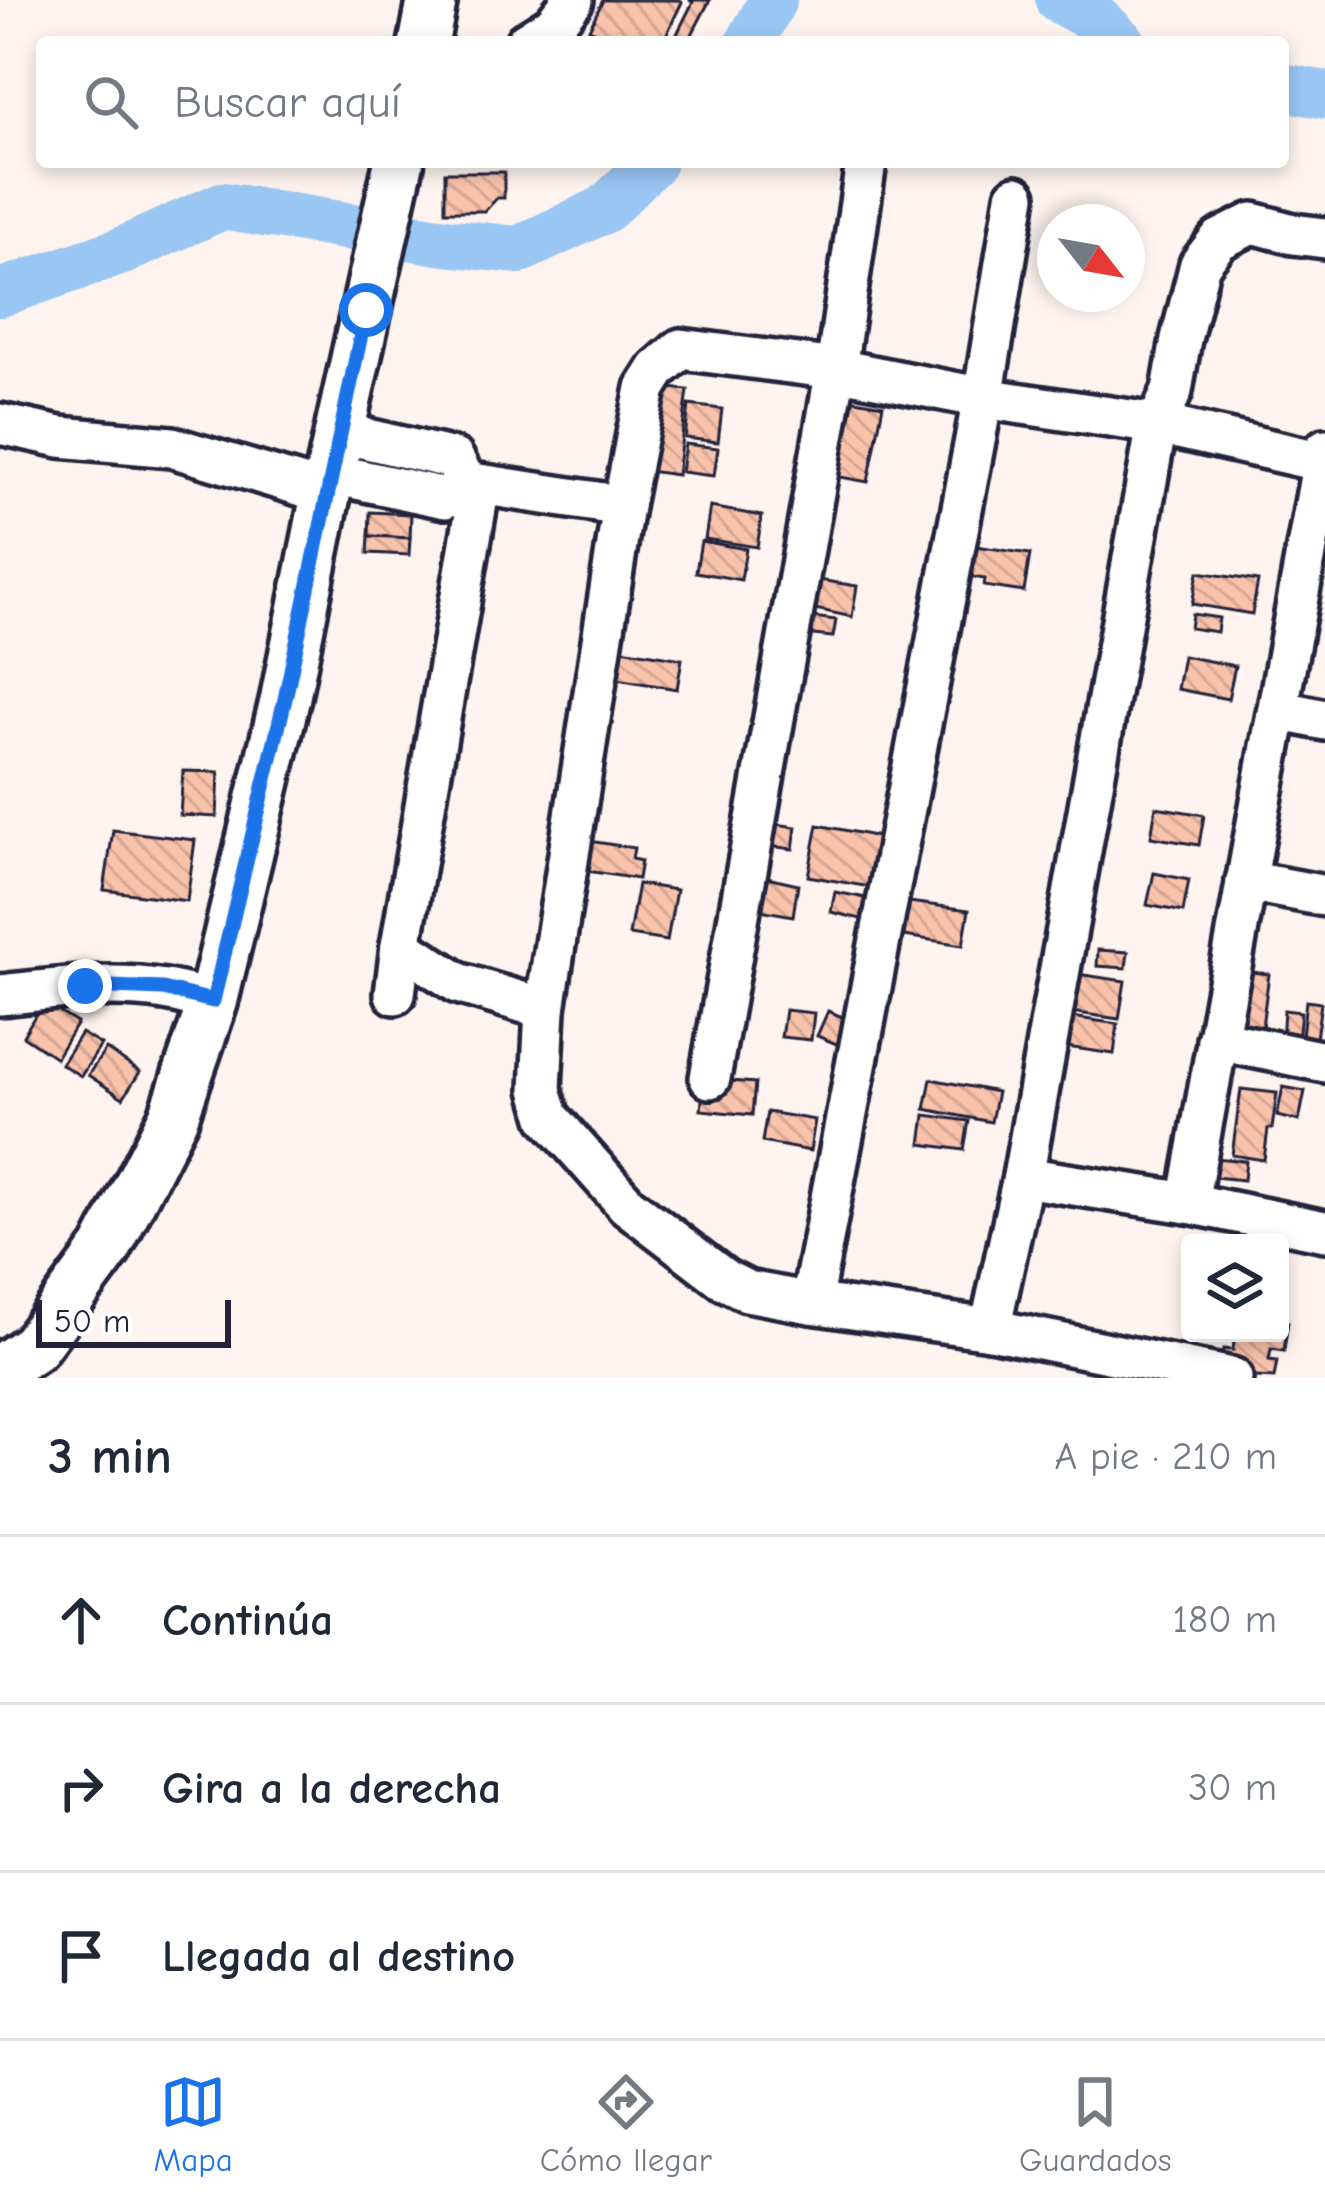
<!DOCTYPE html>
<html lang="es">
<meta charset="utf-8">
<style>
body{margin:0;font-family:"Comic Neue",sans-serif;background:#f6f6f7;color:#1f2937}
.controls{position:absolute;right:36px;bottom:36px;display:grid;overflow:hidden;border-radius:12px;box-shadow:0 6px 18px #0003}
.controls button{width:108px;height:108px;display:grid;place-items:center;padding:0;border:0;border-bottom:3px solid #e0e1e3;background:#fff;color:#1f2937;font:60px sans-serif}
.compass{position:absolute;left:1037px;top:204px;width:108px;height:108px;border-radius:50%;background:#fff;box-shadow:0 6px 18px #0003;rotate:121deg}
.scale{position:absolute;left:36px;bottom:30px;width:195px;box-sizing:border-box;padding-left:12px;border:6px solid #22223b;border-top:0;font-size:33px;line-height:42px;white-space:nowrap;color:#22223b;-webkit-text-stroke:9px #fff;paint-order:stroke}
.stop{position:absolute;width:36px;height:36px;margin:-27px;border:9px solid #1a73e8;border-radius:50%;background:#fff}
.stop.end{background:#1a73e8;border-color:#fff;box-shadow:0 3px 12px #0008}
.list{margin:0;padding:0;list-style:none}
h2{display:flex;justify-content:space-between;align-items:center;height:156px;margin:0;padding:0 48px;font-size:51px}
h2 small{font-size:39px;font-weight:400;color:#747a83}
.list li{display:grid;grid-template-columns:78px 1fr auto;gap:36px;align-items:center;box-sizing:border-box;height:168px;padding:0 48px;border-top:3px solid #e0e1e3}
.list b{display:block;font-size:45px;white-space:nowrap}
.list em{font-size:39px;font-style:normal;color:#747a83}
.icon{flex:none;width:66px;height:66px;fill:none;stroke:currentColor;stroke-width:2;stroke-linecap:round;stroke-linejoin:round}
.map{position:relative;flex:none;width:1325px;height:1378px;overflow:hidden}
.search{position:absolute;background:#fff;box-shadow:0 6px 18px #0003;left:36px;right:36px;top:36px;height:132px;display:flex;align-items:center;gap:30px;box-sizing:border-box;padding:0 42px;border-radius:12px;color:#747a83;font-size:45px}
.sheet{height:660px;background:#fff}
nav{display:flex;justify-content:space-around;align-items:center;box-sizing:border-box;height:168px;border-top:3px solid #e0e1e3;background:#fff;font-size:33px;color:#747a83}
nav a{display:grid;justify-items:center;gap:6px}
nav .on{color:#1a73e8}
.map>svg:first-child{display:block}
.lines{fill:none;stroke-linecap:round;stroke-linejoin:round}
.river{stroke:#99c6f3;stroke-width:48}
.building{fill:url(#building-back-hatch);stroke:#22223b;stroke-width:3}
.minor-casing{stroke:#22223b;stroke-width:48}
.major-casing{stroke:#22223b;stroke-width:57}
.minor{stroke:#fff;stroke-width:39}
.major{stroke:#fff;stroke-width:48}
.route{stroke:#1a73e8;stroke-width:15}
</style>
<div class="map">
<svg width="1325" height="1378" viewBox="0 0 1325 1378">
<defs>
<pattern id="building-back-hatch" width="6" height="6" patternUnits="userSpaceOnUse" patternTransform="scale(3)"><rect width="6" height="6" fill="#f8c2ab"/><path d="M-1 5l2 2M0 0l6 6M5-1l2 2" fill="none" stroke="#d4a694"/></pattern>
</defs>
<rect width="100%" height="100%" fill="#fef3ee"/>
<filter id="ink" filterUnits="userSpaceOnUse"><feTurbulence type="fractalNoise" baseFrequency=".00833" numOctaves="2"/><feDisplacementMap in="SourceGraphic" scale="24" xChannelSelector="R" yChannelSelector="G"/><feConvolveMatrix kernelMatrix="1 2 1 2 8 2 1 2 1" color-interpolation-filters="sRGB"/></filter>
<g filter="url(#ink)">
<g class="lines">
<g class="river">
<path d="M1059,0L1101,22L1121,42"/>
<path d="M750,42L773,0"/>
<path d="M1283,87L1325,95"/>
<path d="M0,293L122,251L222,206L445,242L518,250L605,209L653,162"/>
</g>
</g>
<g class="building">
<path d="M603,0H679L682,2L663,42H617L589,29Z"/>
<path d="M689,0H710L688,42H673L693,2Z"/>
<path d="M445,172H504V198H497L485,211H445Z"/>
<path d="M659,387L688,390L677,475L648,471Z"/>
<path d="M850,399L883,405L868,482L835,476Z"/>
<path d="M689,405L722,409L718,442L685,438Z"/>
<path d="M685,444L718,448L714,476L681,472Z"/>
<path d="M710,507L762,516L757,547L705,539Z"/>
<path d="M370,512L411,514L410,538L369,536Z"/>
<path d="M369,536L410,538L409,555L368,553Z"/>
<path d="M701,541L746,549L741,580L696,572Z"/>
<path d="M969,545L1030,554L1024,592L984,586L985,579L965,576Z"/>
<path d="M1198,572L1258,581L1252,614L1192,604Z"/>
<path d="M812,579L857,586L852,617L801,606Z"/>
<path d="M1192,614L1219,618L1217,632L1190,628Z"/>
<path d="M805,616L836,620L833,637L803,634Z"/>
<path d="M622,649L682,659L677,689L617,679Z"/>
<path d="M1183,656L1235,666L1228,699L1177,689Z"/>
<path d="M183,771L219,772L217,817L180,815Z"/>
<path d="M1156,807L1204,815L1199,845L1151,837Z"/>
<path d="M757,821L796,827L793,849L754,844Z"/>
<path d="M818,825L879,837L870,887L808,876Z"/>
<path d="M113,830L195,840L187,901L104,890Z"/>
<path d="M589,841L634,848L632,859L641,861L638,879L575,869Z"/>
<path d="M1154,873L1189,880L1183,912L1147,905Z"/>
<path d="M753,874L798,884L793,916L749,908Z"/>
<path d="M638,884L676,890L667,941L629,935Z"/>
<path d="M835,892L866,898L861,919L831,912Z"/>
<path d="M909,902L969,910L963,945L904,936Z"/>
<path d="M1098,950L1128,952L1126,968L1097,966Z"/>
<path d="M1235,970L1269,974L1261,1034L1229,1031Z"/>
<path d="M1063,972L1125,981L1119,1019L1057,1010Z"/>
<path d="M1306,1001L1321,1003L1315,1046L1301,1044Z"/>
<path d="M43,1002L77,1023L56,1058L23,1036Z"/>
<path d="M785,1010L814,1013L811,1040L781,1037Z"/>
<path d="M1284,1010L1301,1012L1298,1042L1282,1040Z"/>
<path d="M828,1011L850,1020L839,1045L817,1036Z"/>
<path d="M1058,1015L1118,1024L1114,1054L1053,1045Z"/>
<path d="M81,1033L101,1045L81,1076L61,1064Z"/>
<path d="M106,1049L140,1072L123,1098L88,1075Z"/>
<path d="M704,1079L755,1083L752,1115L701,1110Z"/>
<path d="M931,1079L997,1092L991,1122L925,1109Z"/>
<path d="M1283,1087L1305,1091L1299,1121L1277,1116Z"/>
<path d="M1241,1089L1277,1093L1272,1129H1268L1264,1160L1232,1155Z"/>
<path d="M767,1112L815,1120L810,1151L762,1142Z"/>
<path d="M925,1115L969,1121L964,1150L921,1144Z"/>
<path d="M1204,1157L1246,1161L1244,1180L1214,1177V1181L1202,1179Z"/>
<path d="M1280,1320L1288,1322L1284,1351L1271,1349L1269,1360L1277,1361L1274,1378L1219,1375L1223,1349L1233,1350L1235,1333H1280Z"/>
</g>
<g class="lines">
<defs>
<g id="minor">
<path d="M526,42L553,25L573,0"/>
<path d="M0,424L60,437L172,447L326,493"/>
<path d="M341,433L454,459L466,482"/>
<path d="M333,474L445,498L466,482L623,506"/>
<path d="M1278,710L1325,720"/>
<path d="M1246,881L1325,896"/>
<path d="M401,946L458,983L545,1009"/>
<path d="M395,994L401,946L480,485"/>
<path d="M0,995C55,989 110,981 165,990C181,993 197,997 213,1001"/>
<path d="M1217,1040L1325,1062"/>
<path d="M710,1078L836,369L866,162"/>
<path d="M1023,1177L1188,1203L1325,1231"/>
<path d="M1188,1203L1325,449"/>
<path d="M811,1303L983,398L1016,196"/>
<path d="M990,1329L1023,1177L1157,424L1172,391L1181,339L1200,264L1219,240L1253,223L1293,234L1325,238"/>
<path d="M1232,1378L990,1329L811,1303L747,1291L725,1280L627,1205L549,1117L541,1089L545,1009L623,506L646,388L658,369L681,349L836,369L983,398L1157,424L1323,462"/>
</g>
<g id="major">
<path d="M424,42L432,0"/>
<path d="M0,1370L34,1347L106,1249L173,1118L213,1001L285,699L326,493L399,162"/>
</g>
</defs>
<use href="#minor" class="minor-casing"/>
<use href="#major" class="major-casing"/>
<use href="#minor" class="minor"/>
<use href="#major" class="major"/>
</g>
</g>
<g class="lines" filter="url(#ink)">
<path class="route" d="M85,986L163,989L213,1001L285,699L366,310"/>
</g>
</svg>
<div class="controls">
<button><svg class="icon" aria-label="layers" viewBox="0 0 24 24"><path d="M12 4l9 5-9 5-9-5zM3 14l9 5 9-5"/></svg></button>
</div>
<svg class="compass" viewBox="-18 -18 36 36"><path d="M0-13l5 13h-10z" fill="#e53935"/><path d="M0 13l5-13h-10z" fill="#747a83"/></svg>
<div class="scale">50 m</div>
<div class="stop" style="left:366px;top:310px"></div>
<div class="stop end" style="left:85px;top:986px"></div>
<div class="search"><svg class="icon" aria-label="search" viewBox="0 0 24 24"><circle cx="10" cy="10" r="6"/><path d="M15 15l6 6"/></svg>Buscar aquí</div>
</div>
<section class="sheet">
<h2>3 min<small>A pie · 210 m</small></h2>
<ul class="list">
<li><svg class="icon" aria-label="ahead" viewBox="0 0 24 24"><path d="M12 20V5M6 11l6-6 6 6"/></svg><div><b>Continúa</b></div><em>180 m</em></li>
<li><svg class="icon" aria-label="right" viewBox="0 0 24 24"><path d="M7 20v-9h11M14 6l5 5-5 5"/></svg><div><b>Gira a la derecha</b></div><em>30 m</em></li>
<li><svg class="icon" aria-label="arrive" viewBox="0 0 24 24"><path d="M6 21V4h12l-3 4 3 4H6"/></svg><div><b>Llegada al destino</b></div></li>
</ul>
</section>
<nav>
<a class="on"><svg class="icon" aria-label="map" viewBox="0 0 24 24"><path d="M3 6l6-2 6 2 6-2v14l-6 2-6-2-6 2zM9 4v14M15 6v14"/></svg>Mapa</a>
<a><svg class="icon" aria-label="directions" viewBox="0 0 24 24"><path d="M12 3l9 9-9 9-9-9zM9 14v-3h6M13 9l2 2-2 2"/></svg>Cómo llegar</a>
<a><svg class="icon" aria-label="saved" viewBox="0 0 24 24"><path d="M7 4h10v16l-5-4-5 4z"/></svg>Guardados</a>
</nav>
